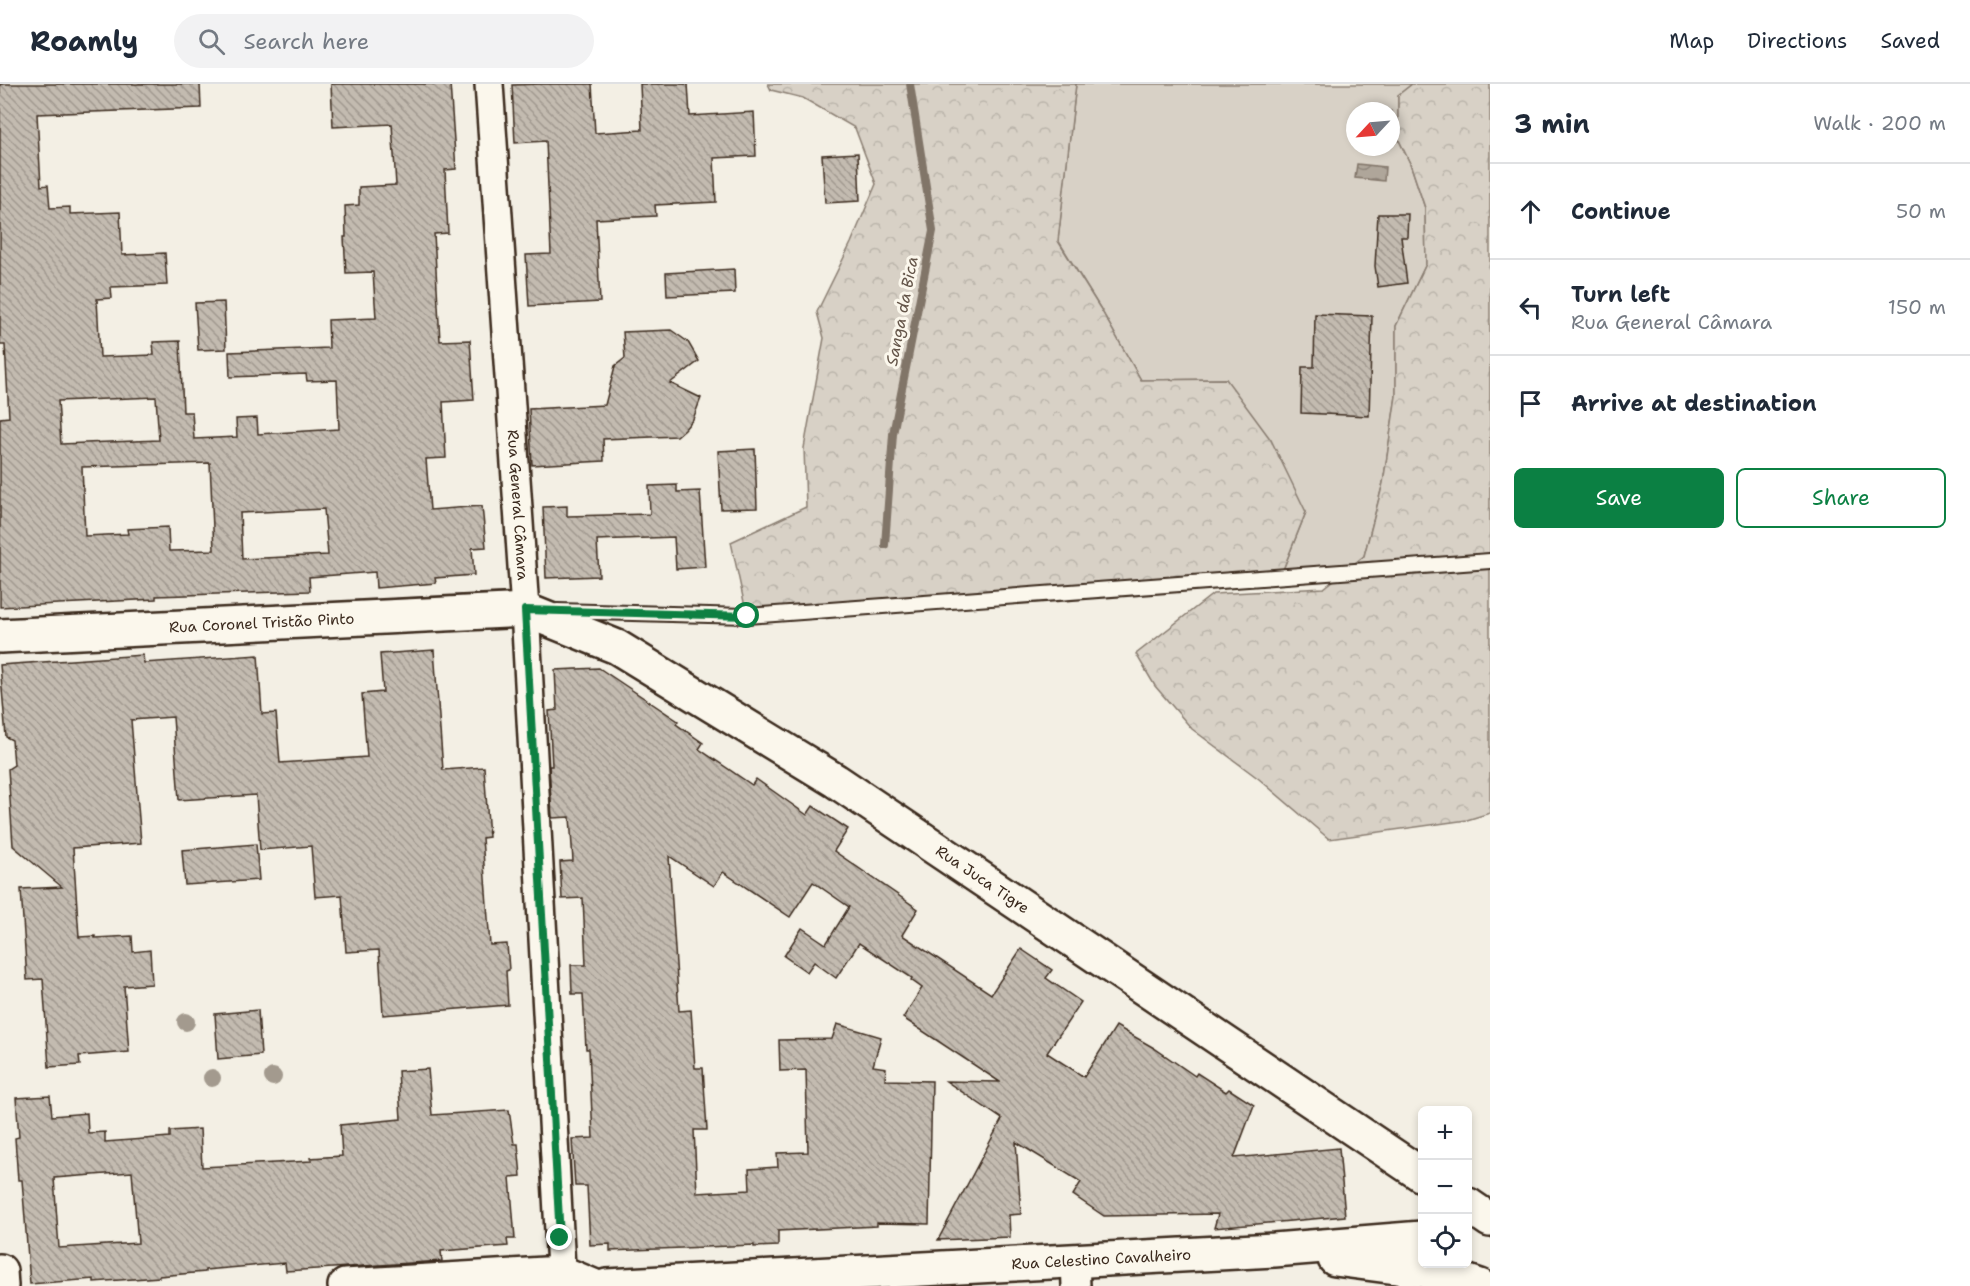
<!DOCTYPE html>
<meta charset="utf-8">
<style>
body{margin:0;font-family:"Shantell Sans",sans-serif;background:#f2f2f3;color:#1f2937}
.controls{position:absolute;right:18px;bottom:18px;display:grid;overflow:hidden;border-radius:9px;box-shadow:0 3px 9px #0003}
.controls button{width:54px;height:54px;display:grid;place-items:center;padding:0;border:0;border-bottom:2px solid #e0e1e3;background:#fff;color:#1f2937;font:30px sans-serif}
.compass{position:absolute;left:1346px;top:18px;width:54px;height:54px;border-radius:50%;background:#fff;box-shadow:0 3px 9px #0003;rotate:244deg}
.stop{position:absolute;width:18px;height:18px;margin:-14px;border:4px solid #0b8043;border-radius:50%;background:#fff}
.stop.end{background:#0b8043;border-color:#fff;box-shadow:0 2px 6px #0008}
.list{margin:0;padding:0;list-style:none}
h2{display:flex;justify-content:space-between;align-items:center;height:78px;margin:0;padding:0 24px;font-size:26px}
h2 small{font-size:20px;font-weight:400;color:#747a83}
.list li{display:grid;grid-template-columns:39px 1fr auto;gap:18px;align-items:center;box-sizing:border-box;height:96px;padding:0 24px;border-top:2px solid #e0e1e3}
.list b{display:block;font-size:22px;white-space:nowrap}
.list p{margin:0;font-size:20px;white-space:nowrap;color:#747a83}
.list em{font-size:20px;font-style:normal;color:#747a83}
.actions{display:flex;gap:12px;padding:18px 24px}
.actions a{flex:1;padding:14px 0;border:2px solid #0b8043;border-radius:9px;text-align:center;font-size:21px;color:#0b8043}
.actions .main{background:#0b8043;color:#fff}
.icon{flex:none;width:33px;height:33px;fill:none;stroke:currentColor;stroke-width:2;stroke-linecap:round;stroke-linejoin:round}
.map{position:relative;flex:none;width:1490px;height:1202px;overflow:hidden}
header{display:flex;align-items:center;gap:36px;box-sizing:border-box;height:84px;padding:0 30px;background:#fff;border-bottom:2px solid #e0e1e3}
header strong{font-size:28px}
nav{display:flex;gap:33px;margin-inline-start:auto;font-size:21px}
.search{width:420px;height:54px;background:#f2f2f3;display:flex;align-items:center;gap:15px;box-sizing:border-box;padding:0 21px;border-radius:33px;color:#747a83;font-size:22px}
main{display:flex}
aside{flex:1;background:#fff}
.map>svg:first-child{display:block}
.green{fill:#d8d1c6;stroke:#8a7e72;stroke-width:1.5;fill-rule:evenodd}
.forest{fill:url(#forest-crowns);stroke:#8a7e72;stroke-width:1.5}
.water{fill:url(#water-waves);stroke:#817468;stroke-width:1.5}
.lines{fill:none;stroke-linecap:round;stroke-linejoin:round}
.stream{stroke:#817468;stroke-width:8}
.building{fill:url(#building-back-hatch);stroke:#3b2a1e;stroke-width:1.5;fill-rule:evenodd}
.service-casing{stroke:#3b2a1e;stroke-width:18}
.minor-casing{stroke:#3b2a1e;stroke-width:32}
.secondary-casing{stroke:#3b2a1e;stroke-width:38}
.service{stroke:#fbf7ec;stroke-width:14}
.minor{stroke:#fbf7ec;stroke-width:27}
.secondary{stroke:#fbf7ec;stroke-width:33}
.tree{fill:#a39a8e}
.route{stroke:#0b8043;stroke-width:8}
.labels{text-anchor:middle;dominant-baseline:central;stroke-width:6;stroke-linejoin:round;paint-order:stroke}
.street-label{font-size:15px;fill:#3b2a1e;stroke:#fbf7ec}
.water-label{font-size:16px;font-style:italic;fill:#645549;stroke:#fbf7ec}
</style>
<header>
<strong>Roamly</strong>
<div class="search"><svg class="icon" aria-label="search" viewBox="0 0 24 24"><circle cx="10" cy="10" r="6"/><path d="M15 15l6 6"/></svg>Search here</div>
<nav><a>Map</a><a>Directions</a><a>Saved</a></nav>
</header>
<main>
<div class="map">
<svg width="1490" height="1202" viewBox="0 0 1490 1202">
<defs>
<pattern id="forest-crowns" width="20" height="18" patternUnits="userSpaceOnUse" patternTransform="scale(1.5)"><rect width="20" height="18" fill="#d8d1c6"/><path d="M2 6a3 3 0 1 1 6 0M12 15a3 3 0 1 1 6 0" fill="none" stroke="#bab4aa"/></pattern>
<pattern id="water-waves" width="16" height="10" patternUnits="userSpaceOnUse" patternTransform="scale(1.5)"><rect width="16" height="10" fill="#afa69a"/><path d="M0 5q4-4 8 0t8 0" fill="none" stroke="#90877d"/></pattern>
<pattern id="building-back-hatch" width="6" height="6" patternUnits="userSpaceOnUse" patternTransform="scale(1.5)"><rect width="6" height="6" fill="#c3bbb0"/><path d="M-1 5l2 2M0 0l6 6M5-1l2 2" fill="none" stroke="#a0988f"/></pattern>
</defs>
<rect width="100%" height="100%" fill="#f3efe4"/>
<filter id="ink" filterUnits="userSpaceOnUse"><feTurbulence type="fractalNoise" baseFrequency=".0167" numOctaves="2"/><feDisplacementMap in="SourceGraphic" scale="12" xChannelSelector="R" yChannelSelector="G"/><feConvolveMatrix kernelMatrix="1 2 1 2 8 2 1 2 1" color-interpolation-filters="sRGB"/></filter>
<g filter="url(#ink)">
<path class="green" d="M1076,0H1412L1398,11V54L1410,79L1425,124L1426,180L1396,242V312L1383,399L1364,472L1345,487L1280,493L1306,428L1226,295L1141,296L1100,224L1058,156ZM1355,27H1391V63H1355Z"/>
<g class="forest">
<path d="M768,0H1076L1058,157L1100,224L1141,296L1226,295L1271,356L1306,428L1280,493L747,532L731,458L806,423L804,364L824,254L817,228L851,159L876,100L855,44L803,14L771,6Z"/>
<path d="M1412,0H1490V729L1467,736L1329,755L1259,695L1192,645L1155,602L1136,570L1213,510L1324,504L1364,472L1383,399L1396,312V242L1426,180L1425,124L1410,79L1398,54V11Z"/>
</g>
<path class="water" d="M1357,80L1385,83L1384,97L1355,94Z"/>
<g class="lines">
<path class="stream" d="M885,461L893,350L933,147L910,0"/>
</g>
<g class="building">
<path d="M0,0H200L201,24L37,30L41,102L48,101L50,124L70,123V130L120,128L122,171L165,169L167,201L111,203L112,214L97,215L100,273L154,271L153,258L180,257L183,328H192L194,355L237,353L236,335L257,334L258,350L339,345L337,296L307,297L306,290L230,293L229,268L329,264L328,236L376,234L373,188L346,189L344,153H346L345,122L359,121V103L396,101L392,40L333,43L331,0H450L456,85L445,86L448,149L434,150L440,257L470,256L474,316L443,318L446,374L426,375L430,426L482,422L486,463L472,464L474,491L435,494L436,499L376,504L375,488L309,493L310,507L156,512V515L0,523V334L9,333L5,261H0ZM156,313L159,356L61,360L58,317ZM210,379L214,466L169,467L168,443L127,445L128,450L85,452L82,383ZM324,425L328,471L242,475L240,429Z"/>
<path d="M540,0H592L595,49L642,46L640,0H688L690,32L754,28L756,72L714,74L716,118L655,121L656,132L596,135L600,218L529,222L526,171L551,170L546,57L515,59L512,1Z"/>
<path d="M858,69L860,117L825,119L822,71Z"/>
<path d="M1378,130H1408L1407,153H1401L1407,199L1378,203L1375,182Z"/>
<path d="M734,185L735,209L667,212L666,189Z"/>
<path d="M224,218L226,265L198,266L195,219Z"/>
<path d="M1315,230L1372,232L1369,332L1301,329L1302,283H1314Z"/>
<path d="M671,246L688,258L699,277L670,299L701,314L693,335L685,345L677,352L603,355L604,377L532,381L529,325L605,321L615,282L625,274L623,248Z"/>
<path d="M755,365L757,424L721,425L718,367Z"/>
<path d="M677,401V408L700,407L705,483L676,485L674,453L597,456L599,492L546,494L543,423L567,422V432L650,430L649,402Z"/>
<path d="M434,566L443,686L484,683L489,753L482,754L490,861L507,860L509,886L506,887L508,921L383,931L379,866L346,868L342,811L315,813L311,762L260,766L256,711L179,716L173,633L131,636L141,759L73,764L79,853L95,852V854L132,852L133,868L150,866L152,900L124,902L129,968L79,972L80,981L49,983L43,895L27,896L21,805L62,803L13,762L8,685L14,681L12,656L6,653L0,581L143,571L144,579L258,571L262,630L276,629L280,679L367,673L362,610L383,608L380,570Z"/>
<path d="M599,584L678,637L676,640L703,659L699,665L752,701L756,695L807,731L813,722L848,745L834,767L918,825L902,851L991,910L1021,865L1052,886L1046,894L1081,918L1047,969L1084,993L1116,942L1154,964L1195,992L1197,989L1226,1008L1229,1005L1254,1021L1234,1074L1339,1064L1345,1132L1214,1144L1218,1130L1104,1132L1073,1111L1081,1098L1016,1058L1021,1130L1009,1131L1010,1153L938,1156L1002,1035L946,997L1000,998L903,934L922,904L911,896L912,894L859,859L836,894L814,878L807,888L784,872L802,844L826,860L849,823L813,798L790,833L723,788L714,802L669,772L679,927L691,926L695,984H703L707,1046H694L697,1109L750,1106L749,1085L778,1083L777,1069L808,1068L806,986L780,987L779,956L832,955L837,940L881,953L873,982L886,984L885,996L932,997L929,1140L877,1139V1142L778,1147V1162L754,1163V1161L610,1167V1160L590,1161L587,1102H575L572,1055L593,1054L589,965H586L583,910H572L571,881H586L583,814L562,815L560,778L573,777L570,733L552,734L549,682H552L549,627L557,626L555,586Z"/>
<path d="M256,760L259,796L185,801L182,766Z"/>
<path d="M258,926L261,971L218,975L215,930Z"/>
<path d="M428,985L432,1031L509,1026L514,1060H518L521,1092L510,1093L515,1155H507L508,1162L441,1167L442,1177L286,1187L285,1179L205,1186V1188L159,1192V1193L94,1198V1195L30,1200L22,1096H18L15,1054L19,1053L16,1014L50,1012L52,1032L87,1029L88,1049L105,1048V1058L170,1053V1047L200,1045L202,1083L311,1077L310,1074L342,1072L340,1041L401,1035L398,987ZM132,1088L138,1159L59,1164L54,1094Z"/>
</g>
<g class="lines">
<defs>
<path id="service" d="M557,527L747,532L1490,477"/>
<g id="minor">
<path id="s1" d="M489,0L525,526L562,1202"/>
<path d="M1075,1176L1076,1202"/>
</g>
<g id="secondary">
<path id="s2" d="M0,552L525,526L617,563L836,697L1422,1091"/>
<path d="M1468,1121L1490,1136"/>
<path d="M1335,1175L1442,1189L1480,1202"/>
<path d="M0,1187L1,1202"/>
<path d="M345,1202L562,1189L593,1202"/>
<path id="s3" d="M607,1202L1274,1166L1422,1154"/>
</g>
</defs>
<use href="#service" class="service-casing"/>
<use href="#minor" class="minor-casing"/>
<use href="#secondary" class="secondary-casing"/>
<use href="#service" class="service"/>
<use href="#minor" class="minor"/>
<use href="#secondary" class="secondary"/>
</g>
<g class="tree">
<circle cx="186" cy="938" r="9"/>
<circle cx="273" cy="993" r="9"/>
<circle cx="212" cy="994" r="9"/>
</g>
</g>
<g class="lines" filter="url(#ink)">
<path class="route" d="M560,1154L525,526L747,532"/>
</g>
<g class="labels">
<g class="street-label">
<text stroke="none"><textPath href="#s1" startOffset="422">Rua General Câmara</textPath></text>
<text stroke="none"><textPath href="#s2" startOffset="262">Rua Coronel Tristão Pinto</textPath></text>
<text stroke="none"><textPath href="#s2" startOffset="1058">Rua Juca Tigre</textPath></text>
<text stroke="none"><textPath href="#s3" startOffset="495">Rua Celestino Cavalheiro</textPath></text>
</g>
<g class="water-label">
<text transform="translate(902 227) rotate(-79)">Sanga da Bica</text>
</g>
</g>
</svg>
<div class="controls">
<button>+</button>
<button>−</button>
<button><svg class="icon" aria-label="locate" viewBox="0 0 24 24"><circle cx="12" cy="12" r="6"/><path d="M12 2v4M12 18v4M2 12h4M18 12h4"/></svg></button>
</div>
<svg class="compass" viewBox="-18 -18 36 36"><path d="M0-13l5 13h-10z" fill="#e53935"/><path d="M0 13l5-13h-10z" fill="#747a83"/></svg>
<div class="stop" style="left:747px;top:532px"></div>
<div class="stop end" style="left:560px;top:1154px"></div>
</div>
<aside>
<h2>3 min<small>Walk · 200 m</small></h2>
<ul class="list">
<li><svg class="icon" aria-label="ahead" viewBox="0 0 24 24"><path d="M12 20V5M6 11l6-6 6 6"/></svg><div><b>Continue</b></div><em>50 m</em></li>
<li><svg class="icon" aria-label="left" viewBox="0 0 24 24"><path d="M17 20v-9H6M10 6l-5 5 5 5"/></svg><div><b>Turn left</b><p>Rua General Câmara</p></div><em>150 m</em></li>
<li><svg class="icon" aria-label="arrive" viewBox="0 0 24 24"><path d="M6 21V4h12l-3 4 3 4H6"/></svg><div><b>Arrive at destination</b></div></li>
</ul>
<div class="actions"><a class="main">Save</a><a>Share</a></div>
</aside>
</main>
